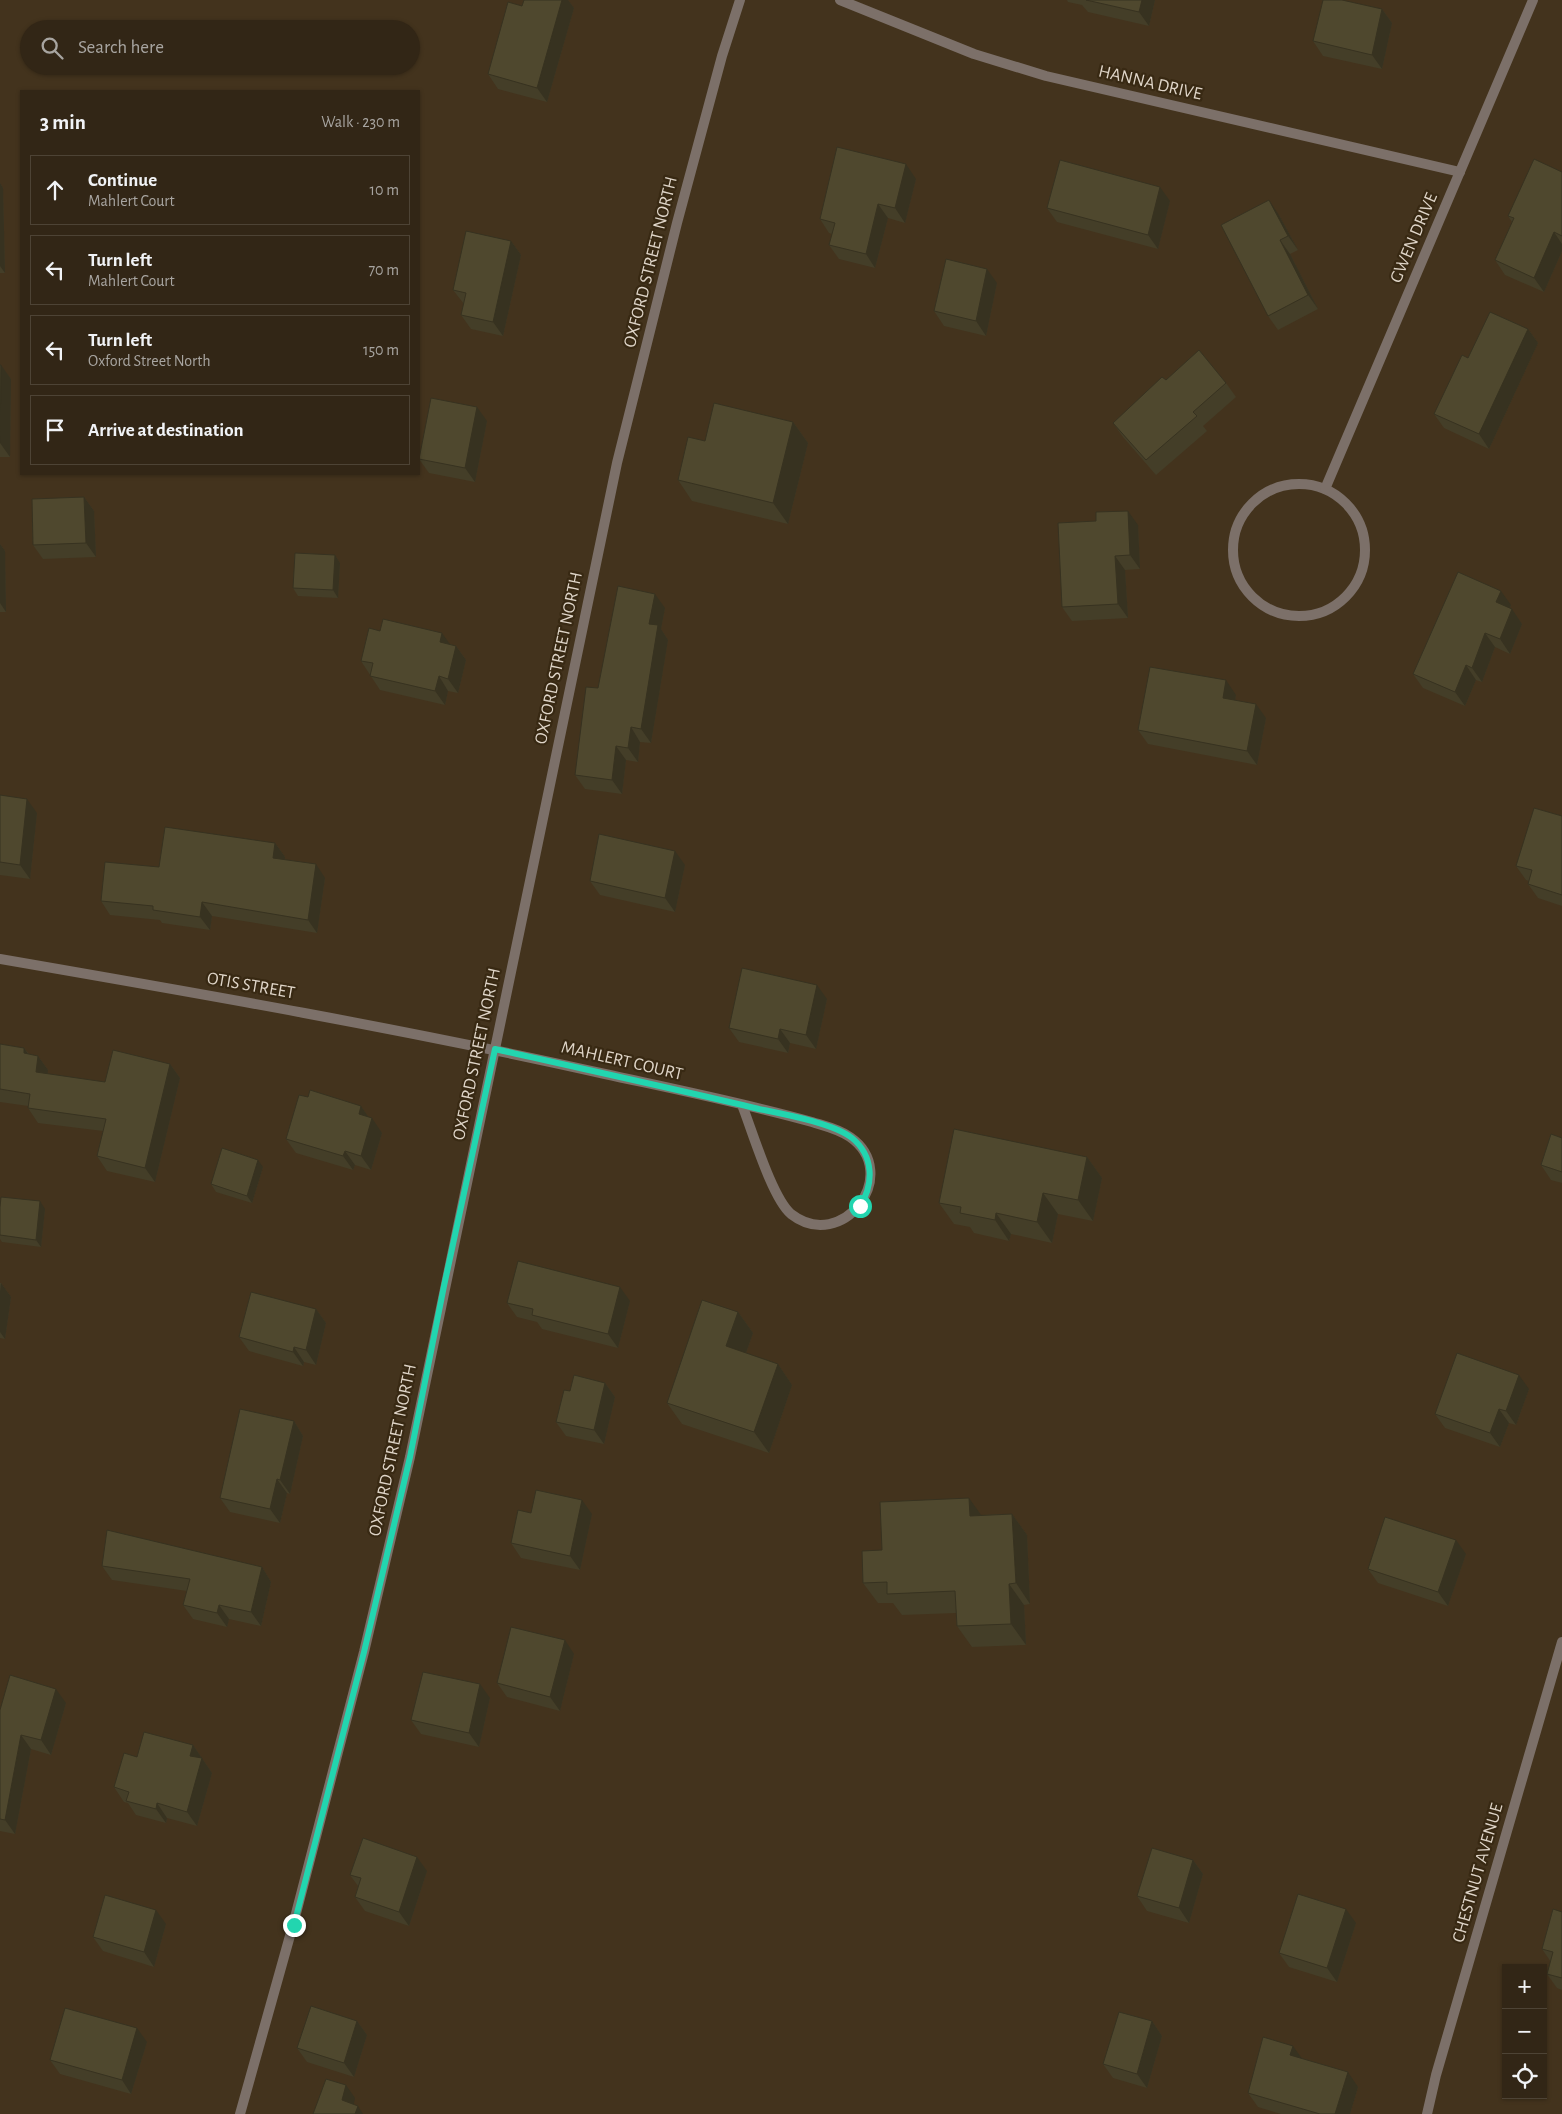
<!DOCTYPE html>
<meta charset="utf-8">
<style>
body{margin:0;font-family:"Alegreya Sans",sans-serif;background:#3a2e1f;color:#f1f3f6}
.controls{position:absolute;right:15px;bottom:15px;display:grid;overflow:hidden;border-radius:0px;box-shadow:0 1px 4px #0004}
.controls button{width:45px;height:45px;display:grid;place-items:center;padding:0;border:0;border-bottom:1px solid #4d4335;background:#322616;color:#f1f3f6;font:25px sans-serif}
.stop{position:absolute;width:15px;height:15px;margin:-11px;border:4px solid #22d5af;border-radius:50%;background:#fff}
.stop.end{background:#22d5af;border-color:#fff;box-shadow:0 1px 5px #0008}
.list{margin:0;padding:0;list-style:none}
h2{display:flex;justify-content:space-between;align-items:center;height:65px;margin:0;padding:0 20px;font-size:21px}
h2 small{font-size:16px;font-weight:400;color:#a8a5a1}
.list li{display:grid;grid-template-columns:32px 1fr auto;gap:15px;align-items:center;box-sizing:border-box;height:70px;margin:0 10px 10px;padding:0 10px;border:1px solid #4d4335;border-radius:0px}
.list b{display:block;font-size:19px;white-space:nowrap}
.list p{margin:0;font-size:16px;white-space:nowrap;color:#a8a5a1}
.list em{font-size:16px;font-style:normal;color:#a8a5a1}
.icon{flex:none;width:28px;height:28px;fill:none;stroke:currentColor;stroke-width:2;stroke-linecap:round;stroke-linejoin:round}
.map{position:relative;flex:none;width:1562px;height:2114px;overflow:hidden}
.search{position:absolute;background:#322616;box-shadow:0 1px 4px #0004;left:20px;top:20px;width:400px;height:55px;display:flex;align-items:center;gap:12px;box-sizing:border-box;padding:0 18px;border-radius:28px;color:#a8a5a1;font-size:19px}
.panel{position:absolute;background:#322616;box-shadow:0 1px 4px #0004;left:20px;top:90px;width:400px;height:385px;border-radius:0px}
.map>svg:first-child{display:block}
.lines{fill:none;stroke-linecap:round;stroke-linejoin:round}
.minor{stroke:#7c7069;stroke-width:10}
.tertiary{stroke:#7c7069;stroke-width:10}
.wall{fill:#443e28}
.shaded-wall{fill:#373220}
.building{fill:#4f482e;stroke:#373220}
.route{stroke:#22d5af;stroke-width:6}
.labels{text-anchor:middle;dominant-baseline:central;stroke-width:4.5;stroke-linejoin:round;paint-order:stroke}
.street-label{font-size:18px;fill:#dfd5c8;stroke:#382913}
</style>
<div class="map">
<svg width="1562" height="2114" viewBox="0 0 1562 2114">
<rect width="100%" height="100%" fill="#43331d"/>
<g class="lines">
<g class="minor">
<path d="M840,0L974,54L1046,76L1460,172"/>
<circle cx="1299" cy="550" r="66"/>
<path d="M1325,489L1533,0"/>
<path d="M0,959C202,994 404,1029 605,1074C674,1089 744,1103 812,1122C825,1126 839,1129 850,1137C903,1174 842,1254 791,1214C772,1198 752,1130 742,1105"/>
<path d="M1427,2114L1436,2075L1562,1642"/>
</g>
<path class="tertiary" d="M240,2114L293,1925L364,1652L410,1457L617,463L677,223L722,56L740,0"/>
</g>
<g class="wall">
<path d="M524,0H568L574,8L547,102L498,89L488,74L522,6Z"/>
<path d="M1067,0H1155L1149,26L1088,12L1082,5L1068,2Z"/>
<path d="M1382,9L1392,23L1382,69L1323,56L1313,41Z"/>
<path d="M1562,172V251L1544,292L1505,275L1495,260L1512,222L1508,216Z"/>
<path d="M916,179L905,223L888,218L875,268L839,259L829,245L832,234L829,233L820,219Z"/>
<path d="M0,183L3,188L5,273H0Z"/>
<path d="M1170,201L1158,249L1057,222L1047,208Z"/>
<path d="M1279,215L1298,250L1290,254L1318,309L1278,330L1268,316Z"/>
<path d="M511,241L521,255L503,336L471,329L461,315L464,304L453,290Z"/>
<path d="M997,283L986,336L944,326L934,311Z"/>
<path d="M1528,329L1538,343L1489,449L1444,428L1434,414L1468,358Z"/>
<path d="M0,365L11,379L10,457H0Z"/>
<path d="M1166,380L1226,383L1236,397L1203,426L1207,431L1156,475L1123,437L1113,423Z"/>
<path d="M487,421L475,482L429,473L419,459Z"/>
<path d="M793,422L808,443L788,524L692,501L678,480L705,441Z"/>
<path d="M84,497L94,511L96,557L43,559L33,545Z"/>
<path d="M1138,525L1140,569L1125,570L1128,618L1072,621L1062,607Z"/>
<path d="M0,544L5,551L6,612H0Z"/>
<path d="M335,555L340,563L338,598L298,596L293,588Z"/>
<path d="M1511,605L1510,608L1522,624L1510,654L1495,647L1482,682L1476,680L1465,706L1423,688L1413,674Z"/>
<path d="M665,608L661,629L668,640L651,743L640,742L638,762L626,760L622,794L585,789L575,775L598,688Z"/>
<path d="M450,644L456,646L466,660L458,693L448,691L445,705L380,690L361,661Z"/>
<path d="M1236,695L1235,700L1266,718L1257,765L1148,744L1138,730Z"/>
<path d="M0,795L37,813L30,879L0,875Z"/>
<path d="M1562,816V906L1538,898L1528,884L1529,881L1526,880L1516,866Z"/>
<path d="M275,843L285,857L284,859L325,878L317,933L212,916L210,930L162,923L160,920L110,915L101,901L159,867Z"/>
<path d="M685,865L675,912L600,895L590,881Z"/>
<path d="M827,999L816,1049L790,1043L788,1053L739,1042L729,1028Z"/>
<path d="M0,1044L24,1048L29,1054L38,1056L48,1070L47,1074L105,1082L170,1064L180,1078L155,1182L107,1171L97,1156L103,1131L38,1123L28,1108V1106L0,1102Z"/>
<path d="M308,1097L361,1106L368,1117L382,1133L371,1170L355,1165L353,1170L296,1153L286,1139Z"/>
<path d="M1562,1138V1183L1551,1180L1541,1165Z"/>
<path d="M1087,1157L1102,1178L1093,1221L1058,1214L1052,1243L1011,1234L1009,1241L974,1233L970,1227L954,1224L939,1203Z"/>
<path d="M263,1167L252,1203L216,1192L211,1184Z"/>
<path d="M0,1207L45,1209L41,1247L2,1242L0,1239Z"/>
<path d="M0,1283H1L11,1297L5,1339L0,1338Z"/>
<path d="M630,1301L618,1348L542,1329L537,1322L517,1317L507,1303Z"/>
<path d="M316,1309L326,1323L316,1365L304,1362L303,1366L249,1351L239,1337Z"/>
<path d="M738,1312L753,1333L746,1353L778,1364L792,1385L769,1453L682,1424L667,1403Z"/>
<path d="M605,1383L615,1397L604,1444L566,1436L556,1422L570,1391Z"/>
<path d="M1529,1389L1516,1425L1509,1423L1500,1447L1445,1428L1435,1414Z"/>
<path d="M294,1421L303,1436L290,1494L287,1493L280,1523L230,1512L220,1498Z"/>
<path d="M531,1513L592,1514L580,1570L521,1558L511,1543Z"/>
<path d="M1012,1514L1027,1535L1030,1604L1024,1605L1026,1645L972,1647L957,1626L956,1613L902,1615L893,1603H878L863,1583L882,1550L981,1515Z"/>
<path d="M1466,1554L1448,1606L1378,1583L1368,1569Z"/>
<path d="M102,1566L262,1567L271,1582L261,1626L229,1619L227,1627L193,1619L183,1605L187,1591L112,1580Z"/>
<path d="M574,1654L560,1711L507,1697L497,1683Z"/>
<path d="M490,1698L479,1747L421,1734L411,1720Z"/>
<path d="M66,1703L51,1755L31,1749L15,1834L0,1831V1710Z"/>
<path d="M193,1745L212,1773L197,1826L167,1818L166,1823L136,1815L128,1803L124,1802L114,1787L137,1757Z"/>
<path d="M1193,1860L1203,1874L1189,1923L1147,1911L1137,1896Z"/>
<path d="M427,1871L409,1926L365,1911L355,1897L358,1886L350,1875Z"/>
<path d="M1562,1912V1990L1557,1988L1547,1974L1551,1962L1542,1949Z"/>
<path d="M1356,1923L1337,1982L1289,1967L1279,1953Z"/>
<path d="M166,1924L154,1967L103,1951L93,1937Z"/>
<path d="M357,2021L367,2035L354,2077L307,2062L297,2048Z"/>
<path d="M1152,2021L1162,2036L1147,2088L1113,2078L1103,2064Z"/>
<path d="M147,2042L131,2094L60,2074L50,2060Z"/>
<path d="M1302,2059L1358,2087L1350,2114H1281L1258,2107L1248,2093Z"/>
</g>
<g class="shaded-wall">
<path d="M562,0H568L574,8L547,102L537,88Z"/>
<path d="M1142,0H1155L1149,26L1139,12Z"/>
<path d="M1382,9L1392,23L1382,69L1372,55Z"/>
<path d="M906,164L916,179L905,223L895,208Z"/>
<path d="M0,183L3,188L5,273L0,266Z"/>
<path d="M1160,187L1170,201L1158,249L1148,235Z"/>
<path d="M1269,200L1279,215L1298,250L1288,236Z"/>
<path d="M878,204L888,218L875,268L866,254Z"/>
<path d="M1554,232L1562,244V251L1544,292L1534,278Z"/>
<path d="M1280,240L1290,254L1318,309L1308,295Z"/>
<path d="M511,241L521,255L503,336L493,322Z"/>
<path d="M987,269L997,283L986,336L976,321Z"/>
<path d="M1528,329L1538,343L1489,449L1479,434Z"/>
<path d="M1,365L11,379L10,457L0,443Z"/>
<path d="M477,407L487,421L475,482L465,468Z"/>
<path d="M793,422L808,443L788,524L773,503Z"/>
<path d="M84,497L94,511L96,557L86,543Z"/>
<path d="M1128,511L1138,525L1140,569L1130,555Z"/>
<path d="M0,544L5,551L6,612L0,603Z"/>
<path d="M335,555L340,563L338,598L333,590Z"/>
<path d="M1115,556L1125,570L1128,618L1118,604Z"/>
<path d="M1501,591L1511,605L1506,617L1496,602Z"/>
<path d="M655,594L665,608L661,629L668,640L651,743L641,729L649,624Z"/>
<path d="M1512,609L1522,624L1510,654L1500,639Z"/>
<path d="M442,633L452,647L440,642Z"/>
<path d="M1485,633L1495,647L1482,682L1472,668Z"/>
<path d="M456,646L466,660L458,693L448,679Z"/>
<path d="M1466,665L1476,680L1465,706L1455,692Z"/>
<path d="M439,676L448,691L445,705L435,691Z"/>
<path d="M1226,680L1236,695L1233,712L1223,698Z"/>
<path d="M1256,704L1266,718L1257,765L1247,751Z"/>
<path d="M631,727L640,742L638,762L628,748Z"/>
<path d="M616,746L626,760L622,794L612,780Z"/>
<path d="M27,799L37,813L30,879L20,865Z"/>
<path d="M275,843L285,857L283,871L273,858Z"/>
<path d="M675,851L685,865L675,912L665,898Z"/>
<path d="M316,864L325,878L317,933L308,920Z"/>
<path d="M202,902L212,916L210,930L200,917Z"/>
<path d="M817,985L827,999L816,1049L806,1035Z"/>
<path d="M780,1029L790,1043L788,1053L778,1039Z"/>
<path d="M24,1048L34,1062L24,1053Z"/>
<path d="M38,1056L48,1070L46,1086L36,1072Z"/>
<path d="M170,1064L180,1078L155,1182L145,1168Z"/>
<path d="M361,1106L371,1121L359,1114Z"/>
<path d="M372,1118L382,1133L371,1170L361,1156Z"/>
<path d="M345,1151L355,1165L353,1170L343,1156Z"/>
<path d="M1087,1157L1102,1178L1093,1221L1078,1200Z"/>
<path d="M258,1160L263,1167L252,1203L247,1196Z"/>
<path d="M1043,1193L1058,1214L1052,1243L1037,1222Z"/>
<path d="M40,1201L45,1209L41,1247L36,1240Z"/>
<path d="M996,1213L1011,1234L1009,1241L995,1220Z"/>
<path d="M1,1283L11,1297L5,1339L0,1332V1292Z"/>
<path d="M620,1287L630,1301L618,1348L608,1334Z"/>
<path d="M316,1309L326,1323L316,1365L306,1350Z"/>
<path d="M738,1312L753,1333L741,1367L726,1346Z"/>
<path d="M294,1347L304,1362L303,1366L293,1352Z"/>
<path d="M778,1364L792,1385L769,1453L754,1432Z"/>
<path d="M1519,1375L1529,1389L1516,1425L1506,1411Z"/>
<path d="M605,1383L615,1397L604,1444L594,1430Z"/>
<path d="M1499,1409L1509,1423L1500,1447L1490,1433Z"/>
<path d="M294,1421L303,1436L290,1494L280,1480Z"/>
<path d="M277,1479L287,1493L280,1523L270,1509Z"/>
<path d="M969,1498L984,1519L970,1516Z"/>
<path d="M582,1500L592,1514L580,1570L570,1556Z"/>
<path d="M1012,1514L1027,1535L1030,1604L1016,1583Z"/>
<path d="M1456,1540L1466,1554L1448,1606L1438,1592Z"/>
<path d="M262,1567L271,1582L261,1626L251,1612Z"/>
<path d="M1009,1584L1024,1605L1026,1645L1011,1624Z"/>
<path d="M219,1605L229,1619L227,1627L217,1613Z"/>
<path d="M565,1640L574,1654L560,1711L550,1697Z"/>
<path d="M480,1684L490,1698L479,1747L469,1733Z"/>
<path d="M56,1689L66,1703L51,1755L41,1740Z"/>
<path d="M21,1735L31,1749L15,1834L5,1820Z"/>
<path d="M193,1745L212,1773L197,1826L187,1812L190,1756Z"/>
<path d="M157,1803L167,1818L166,1823L156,1809Z"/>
<path d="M417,1857L427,1871L409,1926L399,1912Z"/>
<path d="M1193,1860L1203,1874L1189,1923L1179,1908Z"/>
<path d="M1346,1909L1356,1923L1337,1982L1327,1968Z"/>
<path d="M156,1910L166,1924L154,1967L144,1952Z"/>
<path d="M357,2021L367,2035L354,2077L344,2063Z"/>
<path d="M1152,2021L1162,2036L1147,2088L1137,2074Z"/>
<path d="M137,2028L147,2042L131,2094L122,2080Z"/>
<path d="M1293,2046L1303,2060L1290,2055Z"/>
<path d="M1348,2072L1358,2087L1350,2114H1335Z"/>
<path d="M346,2085L355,2098L352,2114L342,2100Z"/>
<path d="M358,2106L363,2114H355Z"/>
</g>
<g class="building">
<path d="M524,0H562L537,88L488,74L508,2L522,6Z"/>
<path d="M1086,0H1142L1139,12Z"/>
<path d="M1323,0H1342L1382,9L1372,55L1313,41Z"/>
<path d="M837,147L906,164L895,208L878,204L866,254L829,245L835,223L820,219Z"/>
<path d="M1534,159L1562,172V236L1554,232L1534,278L1495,260L1514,218L1508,216Z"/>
<path d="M1060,160L1160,187L1148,235L1047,208Z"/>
<path d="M1269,200L1288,236L1280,240L1308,295L1268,316L1221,225Z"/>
<path d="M466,231L511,241L493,322L461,315L466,293L453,290Z"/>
<path d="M946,259L987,269L976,321L934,311Z"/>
<path d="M1490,312L1528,329L1479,434L1434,414L1462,355L1468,358Z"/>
<path d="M1199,350L1226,383L1193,412L1197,416L1146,460L1113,423L1162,377L1166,380Z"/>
<path d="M0,365H1L0,443Z"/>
<path d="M431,398L477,407L465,468L419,459Z"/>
<path d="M714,403L793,422L773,503L678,480L688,437L705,441Z"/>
<path d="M84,497L86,543L33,545L32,499Z"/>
<path d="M1128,511L1130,555L1115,556L1118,604L1062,607L1058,523L1096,521V512Z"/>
<path d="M295,553L335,555L333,590L293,588Z"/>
<path d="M1458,572L1501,591L1496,602L1512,609L1500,639L1485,633L1472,668L1466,665L1455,692L1413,674Z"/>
<path d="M618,586L655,594L649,624L658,625L641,729L631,727L628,748L616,746L612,780L575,775L586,687L598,688Z"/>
<path d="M383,619L442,633L440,642L456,646L448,679L439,676L435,691L370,676L373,663L361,661L369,628L380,631Z"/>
<path d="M1150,667L1226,680L1223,698L1256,704L1247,751L1138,730Z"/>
<path d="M0,795L27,799L20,865L0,862Z"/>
<path d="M1534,808L1562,816V895L1528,884L1532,870L1516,866Z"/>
<path d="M165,827L275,843L273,858L316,864L308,920L202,902L200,917L153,910V906L101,901L105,862L159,867Z"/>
<path d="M599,834L675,851L665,898L590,881Z"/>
<path d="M742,968L817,985L806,1035L780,1029L778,1039L729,1028Z"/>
<path d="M0,1044L24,1048V1053L38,1056L36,1072L105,1082L113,1050L170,1064L145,1168L97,1156L106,1119L28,1108L30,1094L0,1089Z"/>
<path d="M310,1090L361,1106L359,1114L372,1118L361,1156L345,1151L343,1156L286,1139L299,1095L308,1097Z"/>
<path d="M954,1129L1087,1157L1078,1200L1043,1193L1037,1222L996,1213L995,1220L960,1213L961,1207L939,1203Z"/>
<path d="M1551,1134L1562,1138V1172L1541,1165Z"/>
<path d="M222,1148L258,1160L247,1196L211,1184Z"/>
<path d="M1,1197L40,1201L36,1240L0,1235V1207Z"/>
<path d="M518,1261L620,1287L608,1334L532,1315L533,1309L507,1303Z"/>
<path d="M251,1292L316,1309L306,1350L294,1347L293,1352L239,1337Z"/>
<path d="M702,1300L738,1312L726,1346L778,1364L754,1432L667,1403Z"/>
<path d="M1457,1353L1519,1375L1506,1411L1499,1409L1490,1433L1435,1414Z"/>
<path d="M574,1375L605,1383L594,1430L556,1422L564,1390L570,1391Z"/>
<path d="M240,1409L294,1421L280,1480L277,1479L270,1509L220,1498Z"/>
<path d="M536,1490L582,1500L570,1556L511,1543L518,1510L531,1513Z"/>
<path d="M969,1498L970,1516L1012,1514L1016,1583L1009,1584L1011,1624L957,1626L955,1591L887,1594V1582L863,1583L862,1551L882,1550L880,1502Z"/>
<path d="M1385,1517L1456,1540L1438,1592L1368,1569Z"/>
<path d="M107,1530L262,1567L251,1612L219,1605L217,1613L183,1605L190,1579L102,1566Z"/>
<path d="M511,1627L565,1640L550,1697L497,1683Z"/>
<path d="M423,1672L480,1684L469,1733L411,1720Z"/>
<path d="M10,1675L56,1689L41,1740L21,1735L5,1820L0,1819V1710Z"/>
<path d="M144,1732L193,1745L190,1756L202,1758L187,1812L157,1803L156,1809L126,1801L129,1792L114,1787L124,1753L137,1757Z"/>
<path d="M363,1838L417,1857L399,1912L355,1897L361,1878L350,1875Z"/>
<path d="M1152,1848L1193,1860L1179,1908L1137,1896Z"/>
<path d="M1298,1894L1346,1909L1327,1968L1279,1953Z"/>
<path d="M105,1895L156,1910L144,1952L93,1937Z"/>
<path d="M1553,1909L1562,1912V1978L1547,1974L1553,1952L1542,1949Z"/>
<path d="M311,2006L357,2021L344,2063L297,2048Z"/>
<path d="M65,2008L137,2028L122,2080L50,2060Z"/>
<path d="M1119,2012L1152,2021L1137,2074L1103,2064Z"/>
<path d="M1263,2037L1293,2046L1290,2055L1348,2072L1335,2114H1320L1248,2093Z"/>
<path d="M326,2079L346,2085L342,2100L358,2106L355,2114H313Z"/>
</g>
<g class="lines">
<path class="route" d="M294,1925L364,1652L410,1457L444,1286L495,1049C583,1069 671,1088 759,1109C783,1114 833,1123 852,1138C874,1156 874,1184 860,1206"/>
</g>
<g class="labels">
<g class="street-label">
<text transform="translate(1150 83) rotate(13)">HANNA DRIVE</text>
<text transform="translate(1414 238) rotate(-67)">GWEN DRIVE</text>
<text transform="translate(651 262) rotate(-76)">OXFORD STREET NORTH</text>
<text transform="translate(559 658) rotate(-78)">OXFORD STREET NORTH</text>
<text transform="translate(251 986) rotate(10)">OTIS STREET</text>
<text transform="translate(477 1054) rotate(-78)">OXFORD STREET NORTH</text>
<text transform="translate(622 1061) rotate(13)">MAHLERT COURT</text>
<text transform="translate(393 1450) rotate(-78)">OXFORD STREET NORTH</text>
<text transform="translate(1478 1873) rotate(-74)">CHESTNUT AVENUE</text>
</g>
</g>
</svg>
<div class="controls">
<button>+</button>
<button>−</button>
<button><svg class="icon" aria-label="locate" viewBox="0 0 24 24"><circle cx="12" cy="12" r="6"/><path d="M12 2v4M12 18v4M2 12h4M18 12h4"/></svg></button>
</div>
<div class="stop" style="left:860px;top:1206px"></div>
<div class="stop end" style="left:294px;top:1925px"></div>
<div class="search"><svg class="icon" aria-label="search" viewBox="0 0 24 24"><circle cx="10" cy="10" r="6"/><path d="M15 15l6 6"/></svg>Search here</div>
<section class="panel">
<h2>3 min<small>Walk · 230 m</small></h2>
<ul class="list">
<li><svg class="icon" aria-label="ahead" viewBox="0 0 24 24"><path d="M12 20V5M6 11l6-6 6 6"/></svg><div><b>Continue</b><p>Mahlert Court</p></div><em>10 m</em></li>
<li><svg class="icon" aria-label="left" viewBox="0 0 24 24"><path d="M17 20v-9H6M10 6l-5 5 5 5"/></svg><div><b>Turn left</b><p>Mahlert Court</p></div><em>70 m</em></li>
<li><svg class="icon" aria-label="left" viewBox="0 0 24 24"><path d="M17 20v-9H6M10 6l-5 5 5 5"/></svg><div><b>Turn left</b><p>Oxford Street North</p></div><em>150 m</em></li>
<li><svg class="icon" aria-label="arrive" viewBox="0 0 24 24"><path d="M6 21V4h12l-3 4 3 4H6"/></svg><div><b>Arrive at destination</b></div></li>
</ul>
</section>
</div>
